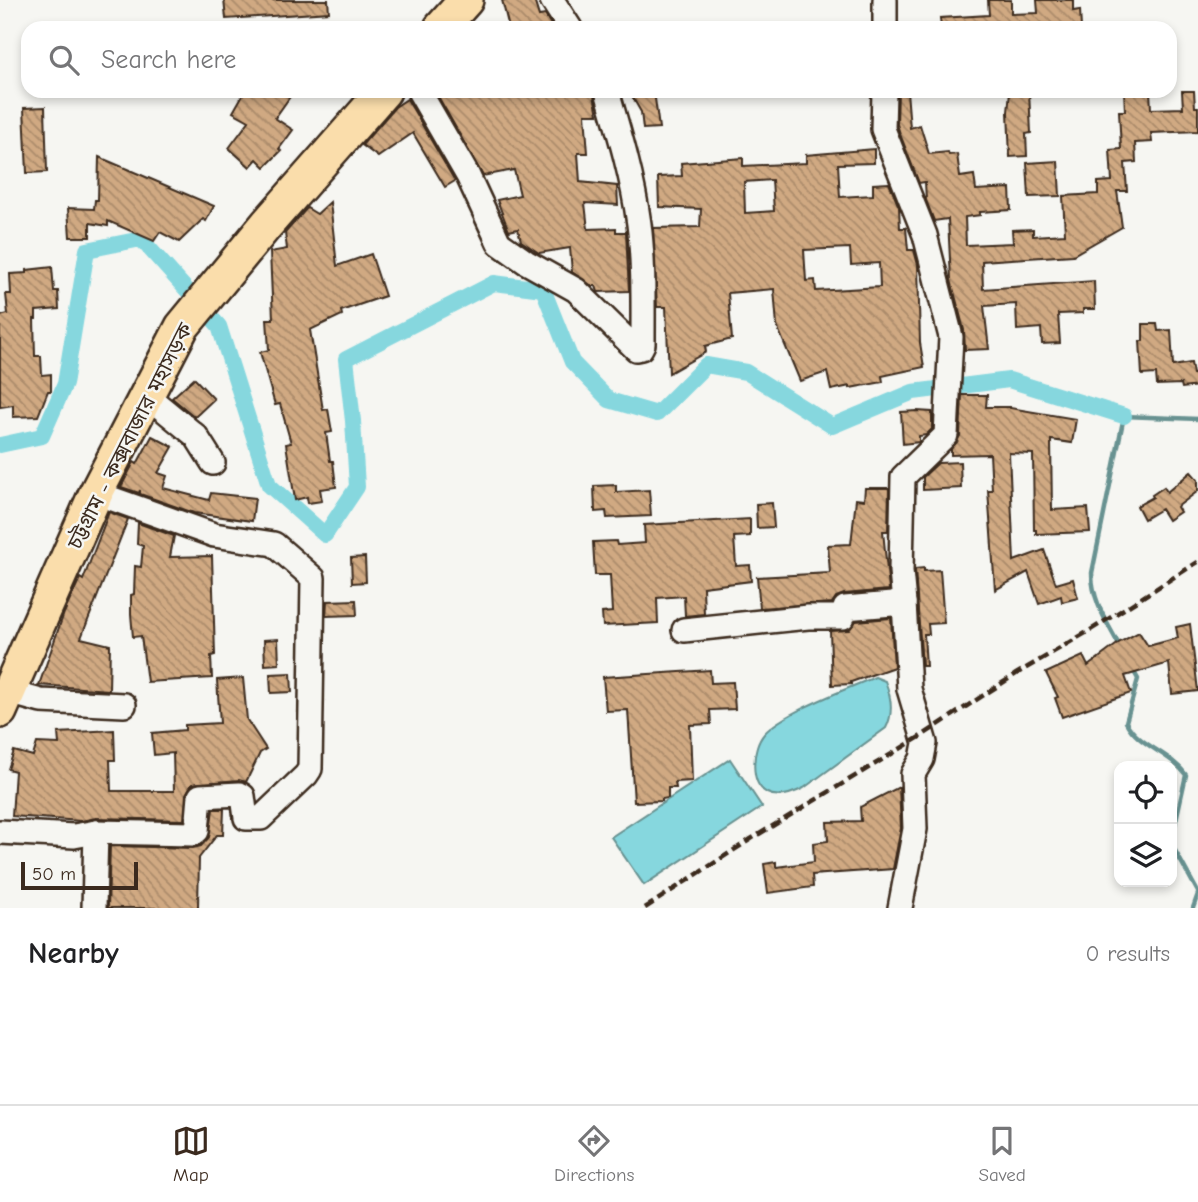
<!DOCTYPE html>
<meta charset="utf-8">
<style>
body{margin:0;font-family:"Comic Neue","Noto Sans Bengali",sans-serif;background:#f6f6f6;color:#202124}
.controls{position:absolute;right:21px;bottom:21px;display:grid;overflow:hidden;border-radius:14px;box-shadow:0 4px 10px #0003}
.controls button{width:63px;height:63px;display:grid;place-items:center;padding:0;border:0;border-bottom:2px solid #e0e0e0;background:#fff;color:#202124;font:35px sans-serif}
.scale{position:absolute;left:21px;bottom:18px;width:117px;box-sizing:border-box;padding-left:7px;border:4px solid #3b2a1e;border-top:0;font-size:19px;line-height:24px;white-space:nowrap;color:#3b2a1e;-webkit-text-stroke:5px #f6f6f2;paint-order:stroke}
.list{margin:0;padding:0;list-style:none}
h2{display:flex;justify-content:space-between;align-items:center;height:91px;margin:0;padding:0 28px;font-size:30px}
h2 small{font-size:23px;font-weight:400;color:#757577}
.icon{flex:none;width:38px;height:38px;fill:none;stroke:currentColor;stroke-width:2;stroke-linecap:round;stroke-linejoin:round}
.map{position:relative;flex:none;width:1198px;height:908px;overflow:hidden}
.search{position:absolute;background:#fff;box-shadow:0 4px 10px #0003;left:21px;right:21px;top:21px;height:77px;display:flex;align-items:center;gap:18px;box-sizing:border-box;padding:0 24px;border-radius:21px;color:#757577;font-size:26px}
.sheet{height:196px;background:#fff}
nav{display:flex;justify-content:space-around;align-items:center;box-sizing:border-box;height:98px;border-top:2px solid #e0e0e0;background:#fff;font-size:19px;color:#757577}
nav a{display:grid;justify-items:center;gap:4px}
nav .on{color:#3b2a1e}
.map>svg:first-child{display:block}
.water{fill:#86d7de;stroke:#689291;stroke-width:2}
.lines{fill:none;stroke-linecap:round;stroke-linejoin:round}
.stream{stroke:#689291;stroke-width:4.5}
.canal{stroke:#86d7de;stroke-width:16}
.building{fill:url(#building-back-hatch);stroke:#3b2a1e;stroke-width:2;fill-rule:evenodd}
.minor-casing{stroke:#3b2a1e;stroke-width:28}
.highway-casing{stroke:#3b2a1e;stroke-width:38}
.minor{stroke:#f6f6f2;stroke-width:23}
.highway{stroke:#faddab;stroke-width:33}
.rail{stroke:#3b2a1e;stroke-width:4.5;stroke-dasharray:10 5;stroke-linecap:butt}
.labels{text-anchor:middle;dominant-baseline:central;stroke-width:5;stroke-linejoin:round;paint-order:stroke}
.street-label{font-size:21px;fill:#3b2a1e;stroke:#f6f6f2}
</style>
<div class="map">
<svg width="1198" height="908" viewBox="0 0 1198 908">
<defs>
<pattern id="building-back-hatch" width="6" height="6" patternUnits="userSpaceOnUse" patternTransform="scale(1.75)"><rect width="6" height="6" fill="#d0a982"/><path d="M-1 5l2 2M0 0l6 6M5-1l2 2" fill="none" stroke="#aa8a6a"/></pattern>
</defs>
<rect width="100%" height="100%" fill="#f6f6f2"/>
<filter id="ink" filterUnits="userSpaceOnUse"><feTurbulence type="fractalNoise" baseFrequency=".0143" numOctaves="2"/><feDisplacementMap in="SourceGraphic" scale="14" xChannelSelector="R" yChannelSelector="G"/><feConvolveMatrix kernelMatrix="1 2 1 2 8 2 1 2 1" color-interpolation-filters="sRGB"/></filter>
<g filter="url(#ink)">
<g class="water">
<path d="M875,677L885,681C891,696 894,713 886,728L804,788C794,793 778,799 767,793C749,783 752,748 764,734C782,713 847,689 875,677Z"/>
<path d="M730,759L762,807L644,885L611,837Z"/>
</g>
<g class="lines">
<g class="stream">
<path d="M1120,647C1107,622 1092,601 1092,573L1124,416L1198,419"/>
<path d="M1133,670L1138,679L1126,722C1138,746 1170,752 1186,775L1172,838"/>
<path d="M1172,845L1198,892"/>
<path d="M1193,908L1198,894"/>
</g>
<path class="canal" d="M0,445L42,436L65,384L87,250L141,239L219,326L269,485L325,535L357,487L353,421L346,359L494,283L543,289L572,362L609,400L657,414L706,365L746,372L832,426L913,392L1009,380L1124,416"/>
</g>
<g class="building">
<path d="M224,0H328L329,12L226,19Z"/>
<path d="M502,0H534L539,16L545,15L553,28H509Z"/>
<path d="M988,0H1011V14L1038,13L1037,0H1073V11L1080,10L1081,28H941L940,18L989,15Z"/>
<path d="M245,91H294L275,118L293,130L279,149L281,151L265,167L257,159L250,167L229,148L249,121L233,112Z"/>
<path d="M435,91H593L598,114H585L588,153H578L580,182L617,186L618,205L585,203L588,229L616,228V232H626L629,291L598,292L596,286H592L572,272L570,248L539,253L521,241L518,229L509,231L497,200L520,195L514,170L483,176Z"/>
<path d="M629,91H654L659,128L643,129L641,112Z"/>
<path d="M898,91H907L910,128L920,125L929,154L948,152L949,155L957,154L960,177L974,175L976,190L1010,188L1011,210L980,212V215L965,217L966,245L1013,243L1012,230L1033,229V236L1065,234L1063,196L1098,194V182L1112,181L1110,150L1121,149L1119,111H1125L1124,91H1150L1151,109L1183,108L1182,91H1194L1195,107H1198V131L1151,133L1152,142L1135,143L1136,162L1125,163L1127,191H1117L1122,227L1073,255L982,261L983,289L1094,281L1095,309H1083V313L1058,314L1060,343L1042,344L1041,328L1017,330L1016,304L984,306L989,349L965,350L964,330L951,280L948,219L934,221L926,200L925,182L919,183L900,134L897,124Z"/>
<path d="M1010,91H1029L1031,133L1026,134L1027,156L1010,157L1008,112Z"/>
<path d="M407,99L455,181L445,187L413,133L378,157L362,145L395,107Z"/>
<path d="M45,107L47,172L27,173L24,108Z"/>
<path d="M874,149V163L838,164L840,197L873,195V184L889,183L899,207L900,228H906L908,250H914L918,265L920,343L924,367L882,376L883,382L850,388V386L831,390L827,372L800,381L777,326L774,289L728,293L732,339L705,346L706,352L669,373L666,307H657L653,228L700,227L701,209L659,207L658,177L682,176L681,163L743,158V166L806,163V155ZM772,180L774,211L745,213L744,182ZM850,248L851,265L879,263L880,287L816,291L815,280L806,281L804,250Z"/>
<path d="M99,157L214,206L206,221L203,219L179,242L160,232L154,241L108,221V226L90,223V237H70L68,208L94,209L95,200H98Z"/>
<path d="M1058,161L1060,196L1029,197L1027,163Z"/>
<path d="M330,202L337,266L371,254L385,296L341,311L342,315L310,330L323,410L328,409L332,432L326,433L330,461H333L336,487L320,489L322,501L308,503L307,497L295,500L286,444L291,443L280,404L275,405L260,352L269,350L267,319H273L270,252L287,249L285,233L307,208L317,214Z"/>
<path d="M52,267L54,291H58L59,309L36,311V319H34L35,356H41L42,375L51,374V391H48L38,416L13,417V405L0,407V316L8,314L6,294H11L10,274L27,273V270Z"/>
<path d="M1143,324H1157L1158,331L1171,330L1173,366L1191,363L1193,374H1198V386L1182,388L1181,384L1157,385L1156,374L1142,375L1140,341H1143Z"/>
<path d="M194,378L214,399L195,417L172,398Z"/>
<path d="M962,395H987L986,407H1010V408L1076,419L1072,443L1051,440L1052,510L1088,508L1090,532L1036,534V530H1034L1033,454L1009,453L1014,561L1044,550L1056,584L1073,579L1078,598L1062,602L1061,596L1039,604L1028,572L995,590L988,490H992L990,454L951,455V449L960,436Z"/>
<path d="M917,411L932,412V429L926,435L919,436V442L903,444L901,412Z"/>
<path d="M152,436L173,447L158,473L167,476L163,488L209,500L211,493L255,498L252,521L194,513L140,494V490L139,493L121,487L134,462L137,464Z"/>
<path d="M960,462L961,488L923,490V477L938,463Z"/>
<path d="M1191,472L1198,480V491L1177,507L1180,512L1168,520L1161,509L1144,519L1137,506L1153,497L1152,495L1164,487L1167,492Z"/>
<path d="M616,485V492L649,490L651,516L607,518L606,511L595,512L594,486Z"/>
<path d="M865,488H889L888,531H883L889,590L844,594L836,597L832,603L760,608L757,577L830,573L828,545L851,544L856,499L864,500Z"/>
<path d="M772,503L774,527L757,528L756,504Z"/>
<path d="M109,512L128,519L81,638L110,645L109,690L39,685L64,613L80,578L83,580Z"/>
<path d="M750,519V536L734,537L736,566L750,565L751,581L703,587L704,614L685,616L684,596L657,598L658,623L603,626L602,613L612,612L610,575H595L593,542L616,541L617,545L645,543L644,525Z"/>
<path d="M138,523L174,536L170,557L212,556L215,655L211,656L212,678L147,682L141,636L133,637L131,614V595L134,594L135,566L141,567L143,546L137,544Z"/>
<path d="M365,557L366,582L352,583L351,558Z"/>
<path d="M924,568V571L940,570L944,623L928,624L929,634H924L926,666H922L915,569Z"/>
<path d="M356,600L357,615L326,616L327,601Z"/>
<path d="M891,618L894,667L851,682V684L832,685L830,631L849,630L856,621Z"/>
<path d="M1190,624L1198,691L1172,694L1169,663L1125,676L1131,693L1062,717L1055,698L1058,697L1046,673L1083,656L1088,666L1120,642L1139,632L1148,646L1178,638L1176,627Z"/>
<path d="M278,639L279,664L265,665L264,640Z"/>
<path d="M710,670L711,683L733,682L735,709L710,710L711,724L690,725L692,781L675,782L676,788H668V798L662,799V801L634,802L628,710L606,711L603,677Z"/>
<path d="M291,673L292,692L271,693L270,674Z"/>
<path d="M243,678L247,720L266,749L260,753L246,782L239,780L192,784L186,794L184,820L96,818L81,821L12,816L15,771L8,769L14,751L33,756L37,743L59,744L58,733L114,730L115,760H110L111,791H174L173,753L154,755L152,733L185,730V725L220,723L217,680Z"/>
<path d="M899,787L901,828L893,869L812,875L813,887L768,893L764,864L776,862V867L814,862L813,843L828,841L827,822L861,821L860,807Z"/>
<path d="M213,809H224L223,835H217L199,858L198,908H108L110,846L193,848L201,846L209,837Z"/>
</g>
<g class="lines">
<defs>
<g id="minor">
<path d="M552,0L570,28"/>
<path d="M885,28V0"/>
<path d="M419,91L468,176L499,243L526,262L576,290L636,349L641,348L643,344C643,304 644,264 639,224C633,179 620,135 607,91"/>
<path d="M146,395L196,436L213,463"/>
<path d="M684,630L808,617H843L845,608L904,603L901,571L903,477L946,435L951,337L925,235L883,129L884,91"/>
<path d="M8,692L41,701L124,705"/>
<path d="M0,832L74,836L96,832L193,834L197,831L200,796L240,794L243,796L246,818H261L306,775L310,769L313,578L274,544L214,535L96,493"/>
<path d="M94,908L96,832"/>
<path d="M900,908L915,829L913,774L922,759L925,743L909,689L904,603"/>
</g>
<g id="highway">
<path d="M441,28L466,0"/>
<path d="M0,711L96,493L182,327L267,224L384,91"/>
</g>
</defs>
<use href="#minor" class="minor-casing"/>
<use href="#highway" class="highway-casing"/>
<use href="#minor" class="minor"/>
<use href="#highway" class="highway"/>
<path class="rail" d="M645,908L751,839L923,735L1016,674L1089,631L1198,562"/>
</g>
</g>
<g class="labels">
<g class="street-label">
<text transform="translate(130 436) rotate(-63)">চট্টগ্রাম - কক্সবাজার মহাসড়ক</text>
</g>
</g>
</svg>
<div class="controls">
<button><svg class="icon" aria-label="locate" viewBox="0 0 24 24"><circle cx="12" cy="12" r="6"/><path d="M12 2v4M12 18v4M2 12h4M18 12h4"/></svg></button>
<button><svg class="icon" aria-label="layers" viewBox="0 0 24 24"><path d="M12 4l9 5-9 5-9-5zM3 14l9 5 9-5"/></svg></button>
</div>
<div class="scale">50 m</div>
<div class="search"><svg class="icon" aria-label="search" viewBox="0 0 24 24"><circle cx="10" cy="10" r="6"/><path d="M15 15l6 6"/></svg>Search here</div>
</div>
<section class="sheet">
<h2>Nearby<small>0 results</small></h2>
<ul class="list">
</ul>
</section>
<nav>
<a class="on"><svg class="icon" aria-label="map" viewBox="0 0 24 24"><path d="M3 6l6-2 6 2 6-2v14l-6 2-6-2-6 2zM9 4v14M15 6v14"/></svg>Map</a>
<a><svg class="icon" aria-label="directions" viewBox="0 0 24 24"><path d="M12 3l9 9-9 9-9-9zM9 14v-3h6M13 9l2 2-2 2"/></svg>Directions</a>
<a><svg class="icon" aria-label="saved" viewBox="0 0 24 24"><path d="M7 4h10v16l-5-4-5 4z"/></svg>Saved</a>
</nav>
